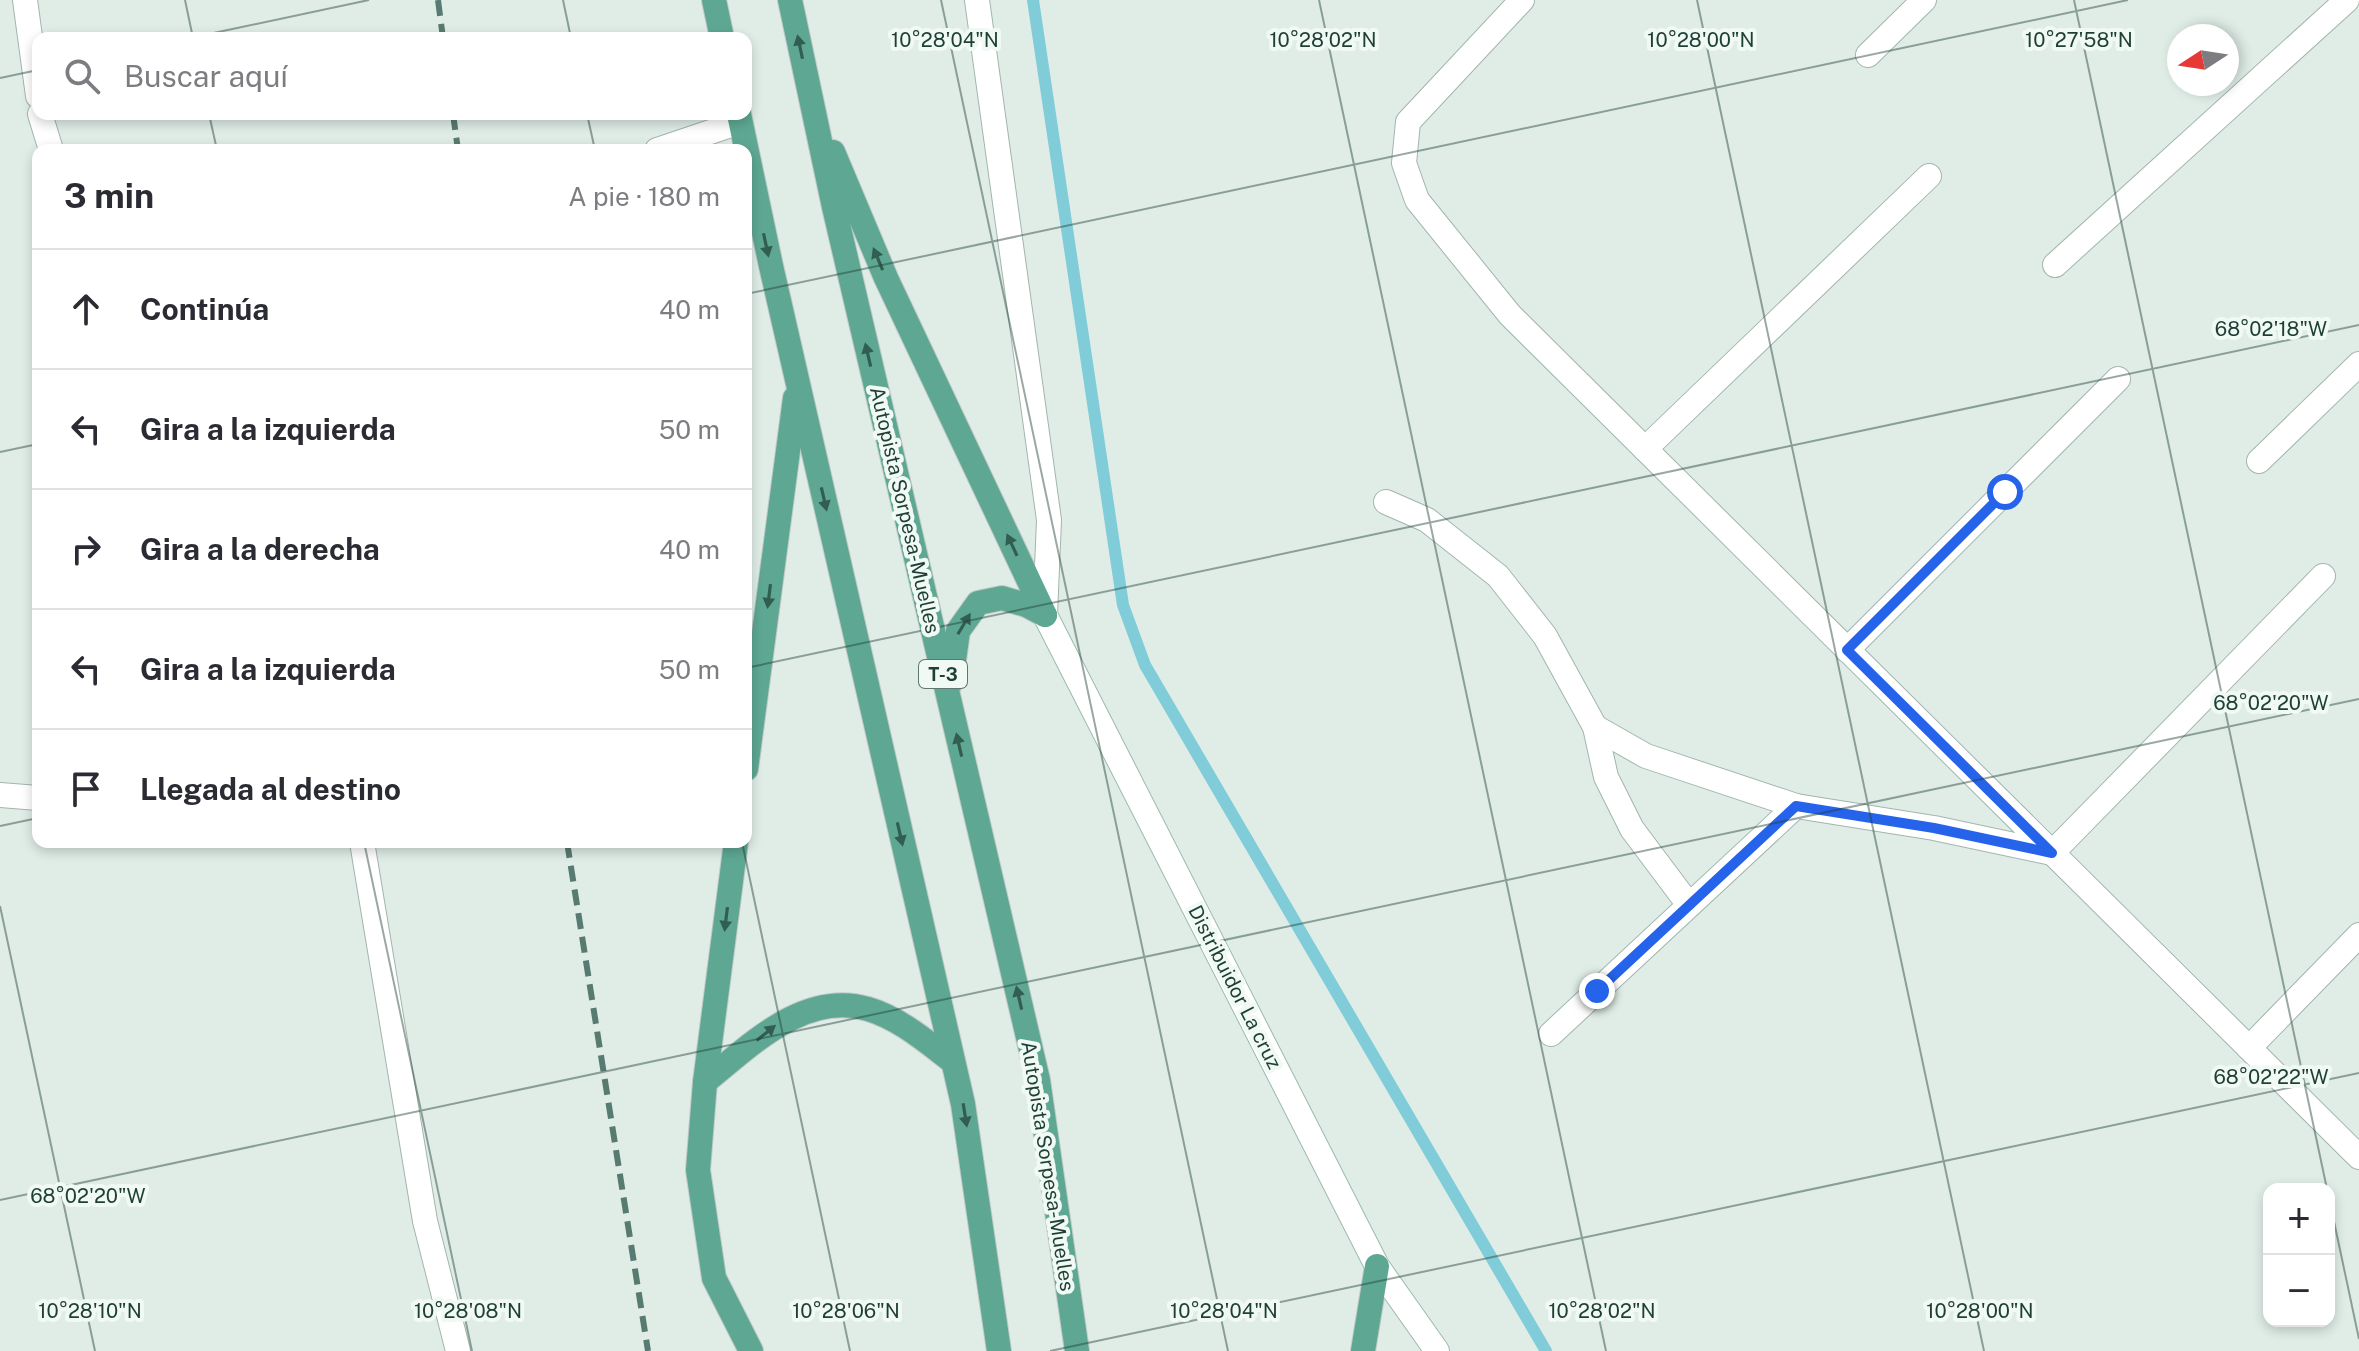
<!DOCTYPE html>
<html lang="es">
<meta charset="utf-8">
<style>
body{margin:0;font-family:"Public Sans",sans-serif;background:#f2f2f3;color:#2b2b33}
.controls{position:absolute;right:24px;bottom:24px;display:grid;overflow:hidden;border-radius:16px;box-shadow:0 4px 12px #0003}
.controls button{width:72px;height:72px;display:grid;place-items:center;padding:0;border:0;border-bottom:2px solid #e1e1e2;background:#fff;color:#2b2b33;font:40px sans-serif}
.compass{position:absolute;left:2167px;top:24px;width:72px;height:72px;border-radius:50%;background:#fff;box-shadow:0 4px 12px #0003;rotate:258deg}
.stop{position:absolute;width:24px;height:24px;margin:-18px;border:6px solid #2563eb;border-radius:50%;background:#fff}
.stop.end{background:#2563eb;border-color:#fff;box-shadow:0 2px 8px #0008}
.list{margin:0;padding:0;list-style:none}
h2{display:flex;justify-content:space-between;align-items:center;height:104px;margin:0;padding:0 32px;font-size:34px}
h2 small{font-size:26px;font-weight:400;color:#7c7c81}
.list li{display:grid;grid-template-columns:52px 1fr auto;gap:24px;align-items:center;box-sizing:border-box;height:120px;padding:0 32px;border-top:2px solid #e1e1e2}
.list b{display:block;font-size:30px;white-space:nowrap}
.list em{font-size:26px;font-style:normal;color:#7c7c81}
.icon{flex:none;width:44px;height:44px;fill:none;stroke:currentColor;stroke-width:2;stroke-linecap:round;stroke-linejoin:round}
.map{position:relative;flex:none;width:2359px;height:1351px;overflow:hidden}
.search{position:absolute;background:#fff;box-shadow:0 4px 12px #0003;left:32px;top:32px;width:720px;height:88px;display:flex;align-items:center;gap:20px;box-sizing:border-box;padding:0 28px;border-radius:16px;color:#7c7c81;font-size:30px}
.panel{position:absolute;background:#fff;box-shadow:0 4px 12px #0003;left:32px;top:144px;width:720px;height:704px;border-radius:16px}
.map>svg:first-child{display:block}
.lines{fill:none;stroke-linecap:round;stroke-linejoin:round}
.stream{stroke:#80cdd9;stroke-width:12}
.street-casing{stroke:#a2b5ae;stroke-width:26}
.secondary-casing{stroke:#9cbaaf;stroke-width:26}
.primary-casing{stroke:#c0c9c6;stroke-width:26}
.street{stroke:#fff;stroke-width:24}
.secondary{stroke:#fff;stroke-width:24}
.primary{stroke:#5ea893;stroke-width:24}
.rail{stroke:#587b71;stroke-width:6;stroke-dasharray:16 8;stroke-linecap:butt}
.oneway{fill:#315e51}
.route{stroke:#2563eb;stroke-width:10}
.ticks{fill:none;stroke:#1e3f35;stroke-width:2;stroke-opacity:0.45}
.labels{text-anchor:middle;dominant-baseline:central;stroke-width:8;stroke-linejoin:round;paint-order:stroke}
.shield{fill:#f1f9f4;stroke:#5d776e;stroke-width:2}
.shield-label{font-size:18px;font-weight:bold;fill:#1e3f35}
.street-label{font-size:20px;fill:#1e3f35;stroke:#f1f9f4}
.ticks-label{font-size:20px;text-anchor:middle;fill:#1e3f35;stroke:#f1f9f4;stroke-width:8;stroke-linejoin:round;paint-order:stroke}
</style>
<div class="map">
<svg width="2359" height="1351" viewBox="0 0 2359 1351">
<rect width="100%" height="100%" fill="#e0ede7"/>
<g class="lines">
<path class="stream" d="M1033,0L1123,605L1145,665L1546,1351"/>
<defs>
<g id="street">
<path d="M25,0L38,96"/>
<path d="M977,0L1049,520L1045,615"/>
<path d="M1522,0L1408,122L1404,163L1417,200L1510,315L2359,1157"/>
<path d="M1868,55L1924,0"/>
<path d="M40,114L51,150"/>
<path d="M657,150L740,122"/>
<path d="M2055,265L2347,0"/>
<path d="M1645,449L1929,176"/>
<path d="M2259,461L2359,364"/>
<path d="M1386,502L1427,520L1498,576L1545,636L1595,727L1646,756L1796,806L1934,828L2052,853L2323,576"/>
<path d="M1847,650L2118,379"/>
<path d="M1595,727L1606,777L1632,829L1689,905"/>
<path d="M0,795L38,798"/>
<path d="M362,842L425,1221L458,1351"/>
<path d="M1551,1034L1796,806"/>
<path d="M2249,1048L2359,935"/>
</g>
<path id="secondary" d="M1045,615L1377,1266L1437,1351"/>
<g id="primary">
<path d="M714,0L722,38"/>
<path d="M790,0L834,207L1038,1080L1077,1351"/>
<path d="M739,114L771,266L963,1104L999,1351"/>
<path d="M833,152L886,278L1045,615"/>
<path d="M951,682L958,631L978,603L1002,598L1026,605L1045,615"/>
<path d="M746,769L795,398"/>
<path d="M736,842L705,1082L698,1170L714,1278L751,1351"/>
<path d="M705,1082C750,1046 804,990 868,1009C899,1018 927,1042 952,1061"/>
<path d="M1363,1351L1377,1266"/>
</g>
</defs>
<use href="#street" class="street-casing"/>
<use href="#secondary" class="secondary-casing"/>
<use href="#primary" class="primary-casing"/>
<use href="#street" class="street"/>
<use href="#secondary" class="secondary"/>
<use href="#primary" class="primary"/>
<g class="rail">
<path d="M438,0L443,38"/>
<path d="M453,114L458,150"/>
<path d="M567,842L648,1351"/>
</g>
</g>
<defs><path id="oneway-solid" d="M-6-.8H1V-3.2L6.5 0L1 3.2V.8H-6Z" transform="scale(2)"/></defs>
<g class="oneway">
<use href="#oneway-solid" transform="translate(800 47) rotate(-102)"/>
<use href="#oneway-solid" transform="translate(766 245) rotate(78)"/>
<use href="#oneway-solid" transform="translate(878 259) rotate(-113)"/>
<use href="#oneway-solid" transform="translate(868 355) rotate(-103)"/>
<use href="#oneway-solid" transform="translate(824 499) rotate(77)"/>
<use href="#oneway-solid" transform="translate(1012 545) rotate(-115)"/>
<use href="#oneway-solid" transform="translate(769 596) rotate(97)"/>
<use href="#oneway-solid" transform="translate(964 624) rotate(-59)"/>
<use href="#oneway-solid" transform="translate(959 745) rotate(-103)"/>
<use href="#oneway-solid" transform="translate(900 834) rotate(77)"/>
<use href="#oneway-solid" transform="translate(726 919) rotate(97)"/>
<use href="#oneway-solid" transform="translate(1019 998) rotate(-103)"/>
<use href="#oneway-solid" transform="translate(766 1033) rotate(-39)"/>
<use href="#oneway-solid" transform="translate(965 1115) rotate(81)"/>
</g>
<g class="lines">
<path class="route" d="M1597,991L1796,806L1934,828L2052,853L1847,650L2005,492"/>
</g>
<path class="ticks" d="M185,0L193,38M563,0L571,38M941,0L1228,1351M1319,0L1606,1351M1697,0L1984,1351M2074,0L2327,1189M190,38L369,0M0,78L38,70M209,114L217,150M587,114L595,150M746,294L2128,0M0,452L38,444M746,668L2359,325M0,826L38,818M364,842L472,1351M742,842L850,1351M0,906L95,1351M2329,1198L2359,1339M0,1200L2359,699M1050,1351L2359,1073"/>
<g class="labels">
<rect class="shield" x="919" y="660" width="48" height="28" rx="6"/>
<g class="shield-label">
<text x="943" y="674">T-3</text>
</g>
<g class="street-label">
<text transform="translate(905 510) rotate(77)">Autopista Sorpesa-Muelles</text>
<text transform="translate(1235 987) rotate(63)">Distribuidor La cruz</text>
<text transform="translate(1048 1166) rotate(81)">Autopista Sorpesa-Muelles</text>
</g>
</g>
<g class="ticks-label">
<text x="945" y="47">10°28'04"N</text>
<text x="1323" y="47">10°28'02"N</text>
<text x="1701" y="47">10°28'00"N</text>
<text x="2079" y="47">10°27'58"N</text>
<text x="2271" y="336">68°02'18"W</text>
<text x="2271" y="710">68°02'20"W</text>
<text x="2271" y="1084">68°02'22"W</text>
<text x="88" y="1203">68°02'20"W</text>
<text x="90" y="1318">10°28'10"N</text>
<text x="468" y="1318">10°28'08"N</text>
<text x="846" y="1318">10°28'06"N</text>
<text x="1224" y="1318">10°28'04"N</text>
<text x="1602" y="1318">10°28'02"N</text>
<text x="1980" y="1318">10°28'00"N</text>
</g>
</svg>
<div class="controls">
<button>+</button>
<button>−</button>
</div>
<svg class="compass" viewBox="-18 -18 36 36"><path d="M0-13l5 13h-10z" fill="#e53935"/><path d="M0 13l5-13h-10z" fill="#7c7c81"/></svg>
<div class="stop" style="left:2005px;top:492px"></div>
<div class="stop end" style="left:1597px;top:991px"></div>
<div class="search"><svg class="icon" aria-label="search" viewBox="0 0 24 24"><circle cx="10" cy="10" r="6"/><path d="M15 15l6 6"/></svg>Buscar aquí</div>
<section class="panel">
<h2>3 min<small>A pie · 180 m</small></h2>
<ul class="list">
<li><svg class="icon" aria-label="ahead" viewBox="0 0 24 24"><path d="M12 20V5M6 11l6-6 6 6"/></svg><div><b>Continúa</b></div><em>40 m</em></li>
<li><svg class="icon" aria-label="left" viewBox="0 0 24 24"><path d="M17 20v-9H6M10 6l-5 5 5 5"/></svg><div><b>Gira a la izquierda</b></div><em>50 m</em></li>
<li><svg class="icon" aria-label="right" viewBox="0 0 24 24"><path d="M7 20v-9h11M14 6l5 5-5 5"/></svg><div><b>Gira a la derecha</b></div><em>40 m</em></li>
<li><svg class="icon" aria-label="left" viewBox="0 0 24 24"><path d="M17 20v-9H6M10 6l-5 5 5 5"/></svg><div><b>Gira a la izquierda</b></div><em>50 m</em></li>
<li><svg class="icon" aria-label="arrive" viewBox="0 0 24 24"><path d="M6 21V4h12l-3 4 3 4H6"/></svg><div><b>Llegada al destino</b></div></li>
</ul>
</section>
</div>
